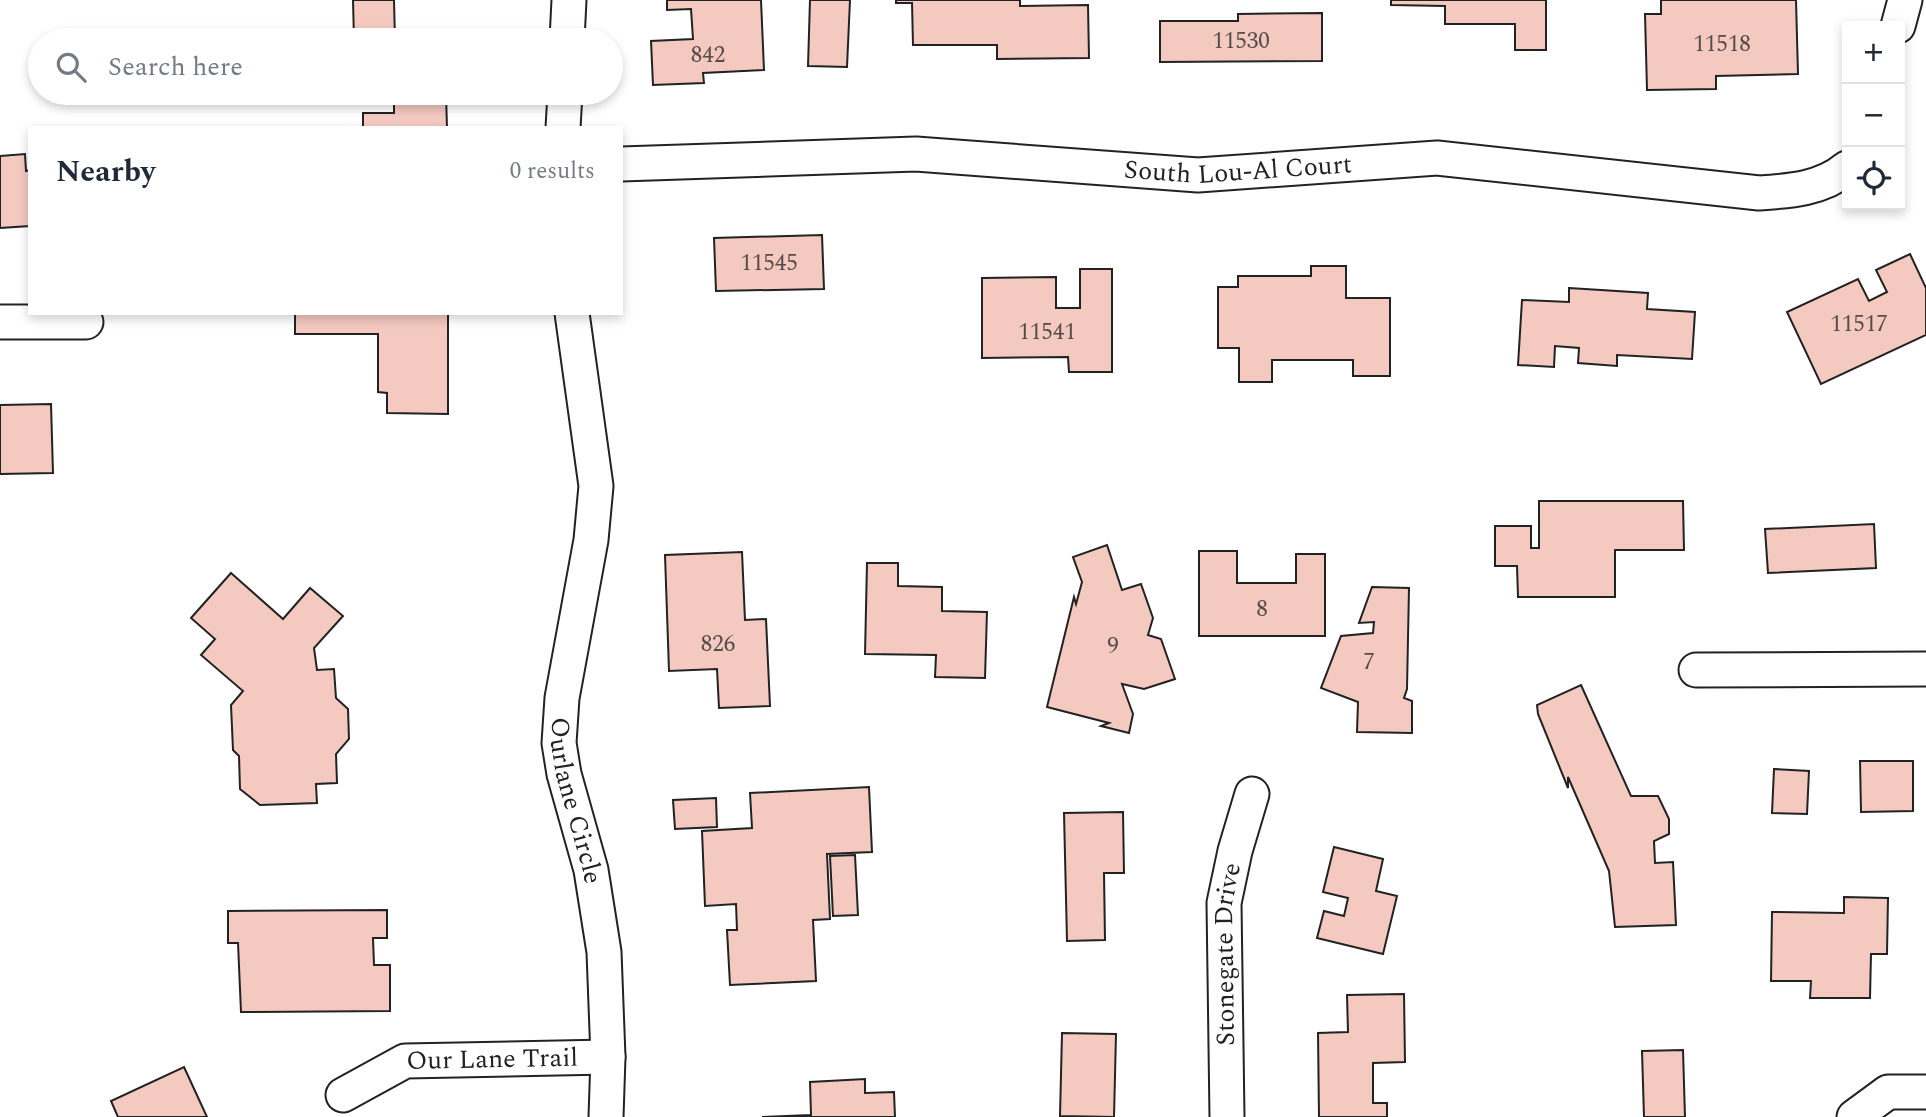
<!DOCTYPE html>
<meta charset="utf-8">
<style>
body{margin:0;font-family:Spectral,serif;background:#f2f2f3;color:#1f2937}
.controls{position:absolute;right:21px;top:21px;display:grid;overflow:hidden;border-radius:0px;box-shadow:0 4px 10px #0003}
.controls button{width:63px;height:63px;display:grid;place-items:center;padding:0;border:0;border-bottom:2px solid #e0e1e3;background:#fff;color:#1f2937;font:35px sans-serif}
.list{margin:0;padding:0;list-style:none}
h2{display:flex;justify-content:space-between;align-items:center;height:91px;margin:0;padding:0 28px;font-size:30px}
h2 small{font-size:23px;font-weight:400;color:#747a83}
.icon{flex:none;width:38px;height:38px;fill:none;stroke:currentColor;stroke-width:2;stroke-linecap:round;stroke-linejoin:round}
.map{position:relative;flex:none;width:1926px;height:1117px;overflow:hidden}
.search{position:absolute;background:#fff;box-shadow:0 4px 10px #0003;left:28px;top:28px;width:595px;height:77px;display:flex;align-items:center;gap:18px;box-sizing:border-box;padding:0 24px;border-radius:38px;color:#747a83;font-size:26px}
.panel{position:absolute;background:#fff;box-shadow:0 4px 10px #0003;left:28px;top:126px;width:595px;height:189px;border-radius:0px}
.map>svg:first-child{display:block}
.building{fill:#f3c9c0;stroke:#222;stroke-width:2}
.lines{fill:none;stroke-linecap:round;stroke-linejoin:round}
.minor-casing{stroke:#222;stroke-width:37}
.minor{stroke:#fff;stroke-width:33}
.labels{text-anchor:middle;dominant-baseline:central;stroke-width:5;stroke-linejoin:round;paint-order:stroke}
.number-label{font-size:23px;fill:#564c4a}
.street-label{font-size:26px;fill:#222;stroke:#fff}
</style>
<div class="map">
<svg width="1926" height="1117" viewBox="0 0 1926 1117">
<rect width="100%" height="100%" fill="#fff"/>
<g class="building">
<path d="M353,0H394L395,40H354Z"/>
<path d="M667,0H761L764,70L703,73L704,83L653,85L651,41L693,39L691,9L667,10Z"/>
<path d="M810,0H850L847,67L808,66Z"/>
<path d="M896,0H1020V6L1088,5L1089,58L997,59V45H913L912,3H896Z"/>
<path d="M1391,0H1546V50H1515V24H1445V6L1391,5Z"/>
<path d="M1661,0H1796L1798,74L1716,76V89L1647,90L1645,14H1661Z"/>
<path d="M1322,13V61L1160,62V21H1238V14Z"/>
<path d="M394,93H446L447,128H363V113H394Z"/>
<path d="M25,154L26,171L30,170V226L0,228V156Z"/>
<path d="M822,235L824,289L716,291L714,238Z"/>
<path d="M1910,254L1926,288V335L1821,384L1787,312L1858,279L1869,301L1887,292L1876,270Z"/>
<path d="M1311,266H1346V298H1390V376H1353V360H1272V382H1239V348H1218V287H1238V276H1311Z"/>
<path d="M1080,269H1112V372H1069L1068,357L982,358V278L1056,277V308H1080Z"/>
<path d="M1569,288L1648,293L1647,309L1695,312L1692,359L1617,355V366L1578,363L1579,348L1555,346L1554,367L1518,365L1522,300L1569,302Z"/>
<path d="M295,313H448V414L387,413V393L378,392V334H295Z"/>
<path d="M51,404L53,473L0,474V405Z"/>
<path d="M1539,501H1683L1684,550H1615V597H1518L1517,566H1495V526H1531V548H1539Z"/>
<path d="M1874,524L1876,568L1768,573L1765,529Z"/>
<path d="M1107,545L1122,590L1141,584L1153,618L1148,635L1161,639L1175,679L1144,689L1122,684L1133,714L1129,733L1101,726L1109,723L1047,707L1074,597L1076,604L1082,582L1073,557Z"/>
<path d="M1199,551H1237V583H1296V554H1325V636H1199Z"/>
<path d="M742,552L745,620L766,619L770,706L719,708L717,669L669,671L665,555Z"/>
<path d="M867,563H898V586L942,587V611L987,612L985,678L935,677L936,655L865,654Z"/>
<path d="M231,573L283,619L310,588L343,616L314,648L317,670L334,669L336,698L348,709L349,739L336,754L337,783L316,784L317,803L260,805L240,789L239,756L233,750L231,705L243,691L201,655L215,639L191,618Z"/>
<path d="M1372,587L1409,588L1407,689L1404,698L1412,701V733L1357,732L1358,702L1321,688L1341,636L1373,633L1374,622L1359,623Z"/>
<path d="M1581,685L1631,796H1658L1669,819V834L1654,841L1655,863L1673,862L1676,925L1615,927L1609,871L1568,777V788L1538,714L1537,705Z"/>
<path d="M1860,761H1913V811L1861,812Z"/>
<path d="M1774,769L1809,771L1807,814L1772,813Z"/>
<path d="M869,787L872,852L827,854L830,919L813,920L816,981L730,985L727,930H737L736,904L705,906L702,831L752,828L750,793Z"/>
<path d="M716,798L717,827L675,829L673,800Z"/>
<path d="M1123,812L1124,873H1104L1105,940L1067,941L1064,813Z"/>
<path d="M1334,847L1383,859L1376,891L1397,896L1383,954L1317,938L1324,911L1344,916L1348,898L1323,892Z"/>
<path d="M855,855L858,915L833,916L830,856Z"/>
<path d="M1844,897L1888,898L1887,954H1871L1870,998H1810L1811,981H1771L1772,912L1844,913Z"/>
<path d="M387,910V938H373L374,965H390V1011L241,1012L238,943H228V911Z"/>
<path d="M1404,994L1405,1062L1373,1063V1103H1387V1117H1319L1318,1033L1348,1032L1347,995Z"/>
<path d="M1062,1033L1116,1034L1114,1117L1060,1116Z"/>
<path d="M1683,1050L1685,1117H1644L1642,1051Z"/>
<path d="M184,1067L207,1117H118L111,1101Z"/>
<path d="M865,1079V1093L894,1092L895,1117H762L811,1115L810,1082Z"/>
</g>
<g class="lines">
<defs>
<g id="minor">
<path d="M1898,26L1905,0"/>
<path d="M567,40L569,0"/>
<path d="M563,128L565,93"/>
<path id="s1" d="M621,164L916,154L1198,175L1437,158L1759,193C1790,191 1822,189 1847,168"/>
<path id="s2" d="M572,313L596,486L591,540L562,698L559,743L564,774L591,870L604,952L608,1057L606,1117"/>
<path d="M0,322H86"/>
<path d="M1696,670L1926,669"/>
<path id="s3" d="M343,1095L405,1061L608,1057"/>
<path id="s4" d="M1227,1117L1224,903L1235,851L1252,794"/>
<path d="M1854,1117L1888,1092H1926"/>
</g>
</defs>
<use href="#minor" class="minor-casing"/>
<use href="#minor" class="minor"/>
</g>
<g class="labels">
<g class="number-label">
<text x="1241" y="41">11530</text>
<text x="1722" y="44">11518</text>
<text x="708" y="55">842</text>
<text x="769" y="263">11545</text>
<text x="1859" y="324">11517</text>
<text x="1047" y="332">11541</text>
<text x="1262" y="609">8</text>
<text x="718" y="644">826</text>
<text x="1113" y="646">9</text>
<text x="1369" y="662">7</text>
</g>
<g class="street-label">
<text stroke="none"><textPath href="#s1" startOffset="618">South Lou-Al Court</textPath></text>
<text stroke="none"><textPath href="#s2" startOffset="494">Ourlane Circle</textPath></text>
<text stroke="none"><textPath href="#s4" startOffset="163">Stonegate Drive</textPath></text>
<text stroke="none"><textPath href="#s3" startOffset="158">Our Lane Trail</textPath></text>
</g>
</g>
</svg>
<div class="controls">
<button>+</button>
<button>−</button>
<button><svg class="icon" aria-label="locate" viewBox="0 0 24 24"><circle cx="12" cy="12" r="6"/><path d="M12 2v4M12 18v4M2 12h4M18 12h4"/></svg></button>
</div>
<div class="search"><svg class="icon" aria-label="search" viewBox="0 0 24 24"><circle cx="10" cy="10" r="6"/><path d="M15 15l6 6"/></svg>Search here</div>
<section class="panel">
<h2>Nearby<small>0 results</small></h2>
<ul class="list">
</ul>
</section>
</div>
